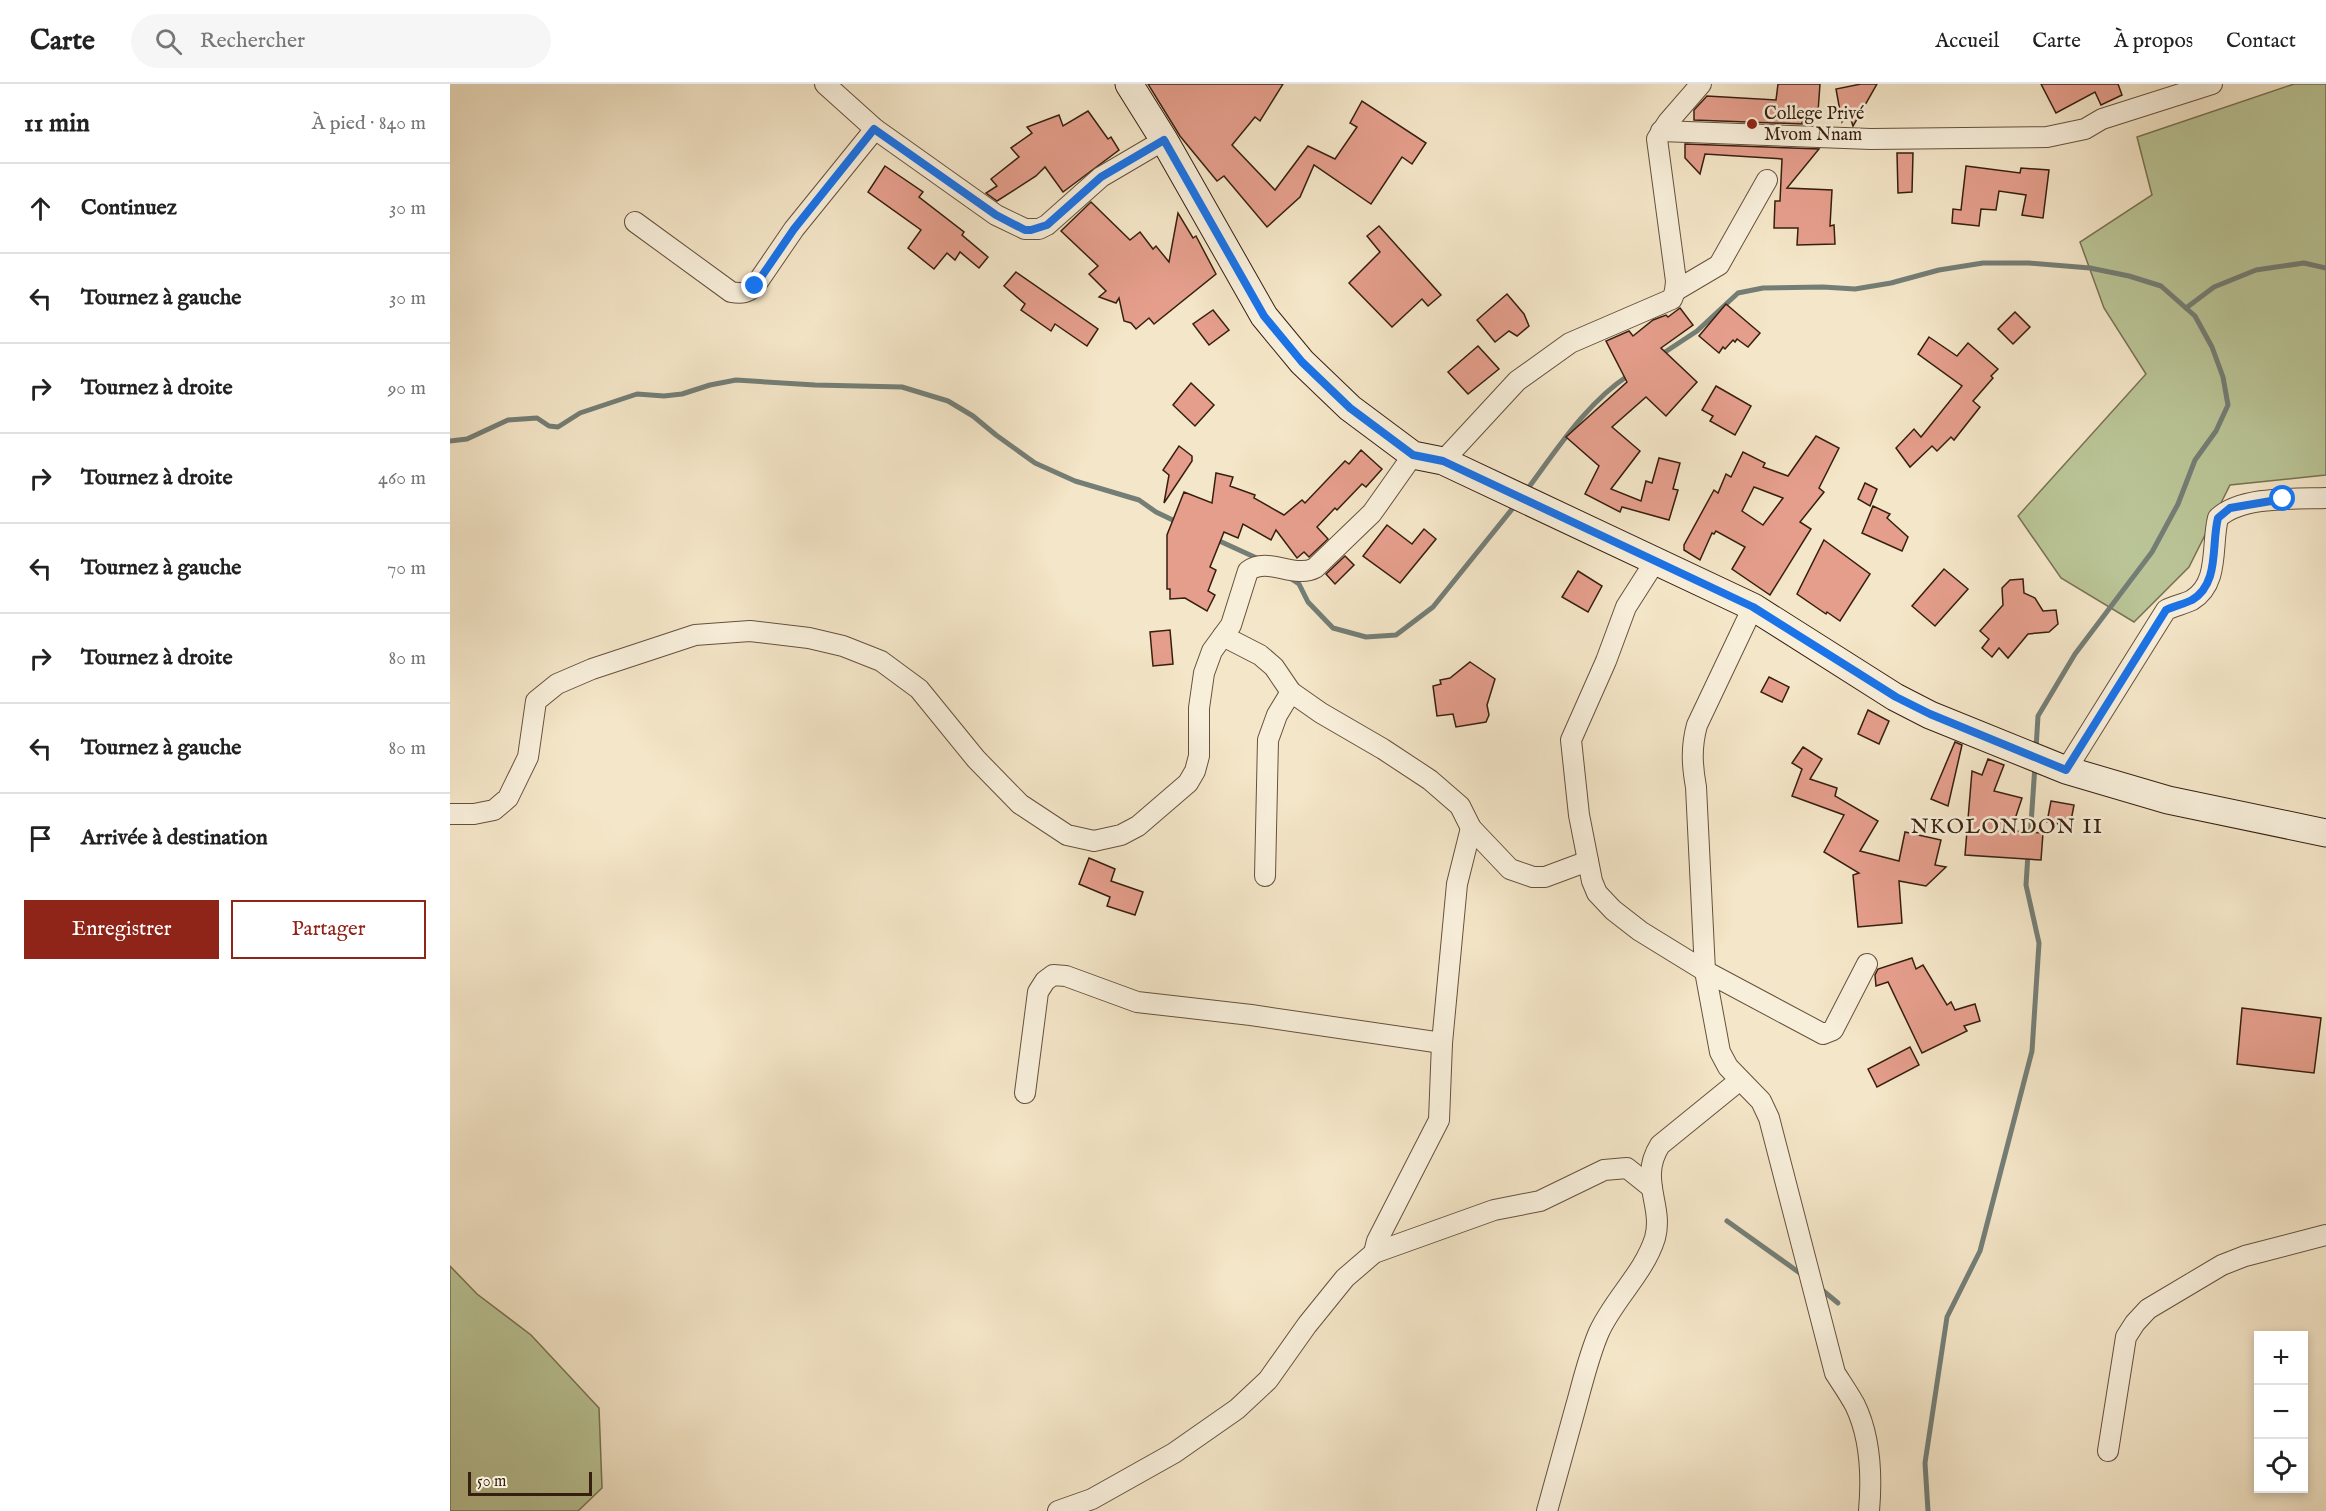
<!DOCTYPE html>
<html lang="fr">
<meta charset="utf-8">
<style>
body{margin:0;font-family:"IM FELL English",serif;background:#f6f6f6;color:#222}
.controls{position:absolute;right:18px;bottom:18px;display:grid;overflow:hidden;border-radius:0px;box-shadow:0 3px 9px #0003}
.controls button{width:54px;height:54px;display:grid;place-items:center;padding:0;border:0;border-bottom:2px solid #e0e0e0;background:#fff;color:#222;font:30px sans-serif}
.scale{position:absolute;left:18px;bottom:15px;width:124px;box-sizing:border-box;padding-left:6px;border:3px solid #371f0f;border-top:0;font-size:16px;line-height:21px;white-space:nowrap;color:#371f0f;-webkit-text-stroke:4px #f8efdb;paint-order:stroke}
.stop{position:absolute;width:18px;height:18px;margin:-14px;border:4px solid #1a73e8;border-radius:50%;background:#fff}
.stop.end{background:#1a73e8;border-color:#fff;box-shadow:0 2px 6px #0008}
.list{margin:0;padding:0;list-style:none}
h2{display:flex;justify-content:space-between;align-items:center;height:78px;margin:0;padding:0 24px;font-size:26px}
h2 small{font-size:20px;font-weight:400;color:#767676}
.list li{display:grid;grid-template-columns:39px 1fr auto;gap:18px;align-items:center;box-sizing:border-box;height:90px;padding:0 24px;border-top:2px solid #e0e0e0}
.list b{display:block;font-size:22px;white-space:nowrap}
.list em{font-size:20px;font-style:normal;color:#767676}
.actions{display:flex;gap:12px;padding:18px 24px}
.actions a{flex:1;padding:14px 0;border:2px solid #8f2418;border-radius:0px;text-align:center;font-size:21px;color:#8f2418}
.actions .main{background:#8f2418;color:#fff}
.icon{flex:none;width:33px;height:33px;fill:none;stroke:currentColor;stroke-width:2;stroke-linecap:round;stroke-linejoin:round}
.map{position:relative;flex:none;width:1876px;height:1427px;overflow:hidden}
header{display:flex;align-items:center;gap:36px;box-sizing:border-box;height:84px;padding:0 30px;background:#fff;border-bottom:2px solid #e0e0e0}
header strong{font-size:28px}
nav{display:flex;gap:33px;margin-inline-start:auto;font-size:21px}
.search{width:420px;height:54px;background:#f6f6f6;display:flex;align-items:center;gap:15px;box-sizing:border-box;padding:0 21px;border-radius:33px;color:#767676;font-size:22px}
main{display:flex}
aside{flex:1;background:#fff}
.map>svg:first-child{display:block}
.green{fill:#bac597;stroke:#787253;stroke-width:1.5}
.lines{fill:none;stroke-linecap:round;stroke-linejoin:round}
.stream{stroke:#747e76;stroke-width:5}
.building{fill:#e59e8c;stroke:#371f0f;stroke-width:1.5;fill-rule:evenodd}
.street-casing{stroke:#66513d;stroke-width:22}
.secondary-casing{stroke:#371f0f;stroke-width:29}
.street{stroke:#f8efdb;stroke-width:20}
.secondary{stroke:#f8efdb;stroke-width:27}
.route{stroke:#1a73e8;stroke-width:8}
.poi-dot{fill:#8f2418;stroke:#f8efdb;stroke-width:2}
.labels{text-anchor:middle;dominant-baseline:central;stroke-width:5;stroke-linejoin:round;paint-order:stroke}
.poi-label{font-size:18px;fill:#371f0f;stroke:#f8efdb;text-anchor:start}
.quarter-label{font-size:21px;letter-spacing:1.5px;fill:#371f0f;stroke:#f8efdb}
</style>
<header>
<strong>Carte</strong>
<div class="search"><svg class="icon" aria-label="search" viewBox="0 0 24 24"><circle cx="10" cy="10" r="6"/><path d="M15 15l6 6"/></svg>Rechercher</div>
<nav><a>Accueil</a><a>Carte</a><a>À propos</a><a>Contact</a></nav>
</header>
<main>
<aside>
<h2>11 min<small>À pied · 840 m</small></h2>
<ul class="list">
<li><svg class="icon" aria-label="ahead" viewBox="0 0 24 24"><path d="M12 20V5M6 11l6-6 6 6"/></svg><div><b>Continuez</b></div><em>30 m</em></li>
<li><svg class="icon" aria-label="left" viewBox="0 0 24 24"><path d="M17 20v-9H6M10 6l-5 5 5 5"/></svg><div><b>Tournez à gauche</b></div><em>30 m</em></li>
<li><svg class="icon" aria-label="right" viewBox="0 0 24 24"><path d="M7 20v-9h11M14 6l5 5-5 5"/></svg><div><b>Tournez à droite</b></div><em>90 m</em></li>
<li><svg class="icon" aria-label="right" viewBox="0 0 24 24"><path d="M7 20v-9h11M14 6l5 5-5 5"/></svg><div><b>Tournez à droite</b></div><em>460 m</em></li>
<li><svg class="icon" aria-label="left" viewBox="0 0 24 24"><path d="M17 20v-9H6M10 6l-5 5 5 5"/></svg><div><b>Tournez à gauche</b></div><em>70 m</em></li>
<li><svg class="icon" aria-label="right" viewBox="0 0 24 24"><path d="M7 20v-9h11M14 6l5 5-5 5"/></svg><div><b>Tournez à droite</b></div><em>80 m</em></li>
<li><svg class="icon" aria-label="left" viewBox="0 0 24 24"><path d="M17 20v-9H6M10 6l-5 5 5 5"/></svg><div><b>Tournez à gauche</b></div><em>80 m</em></li>
<li><svg class="icon" aria-label="arrive" viewBox="0 0 24 24"><path d="M6 21V4h12l-3 4 3 4H6"/></svg><div><b>Arrivée à destination</b></div></li>
</ul>
<div class="actions"><a class="main">Enregistrer</a><a>Partager</a></div>
</aside>
<div class="map">
<svg width="1876" height="1427" viewBox="0 0 1876 1427">
<rect width="100%" height="100%" fill="#f4e6c8"/>
<filter id="stains"><feTurbulence type="fractalNoise" baseFrequency=".00333" numOctaves="4"/><feColorMatrix values="0 0 0 0 .2 0 0 0 0 .09 0 0 0 0 .02 0 0 0 .5 -.17"/></filter>
<radialGradient id="worn" r=".72"><stop offset=".6" stop-color="#630" stop-opacity="0"/><stop offset="1" stop-color="#630" stop-opacity=".3"/></radialGradient>
<g class="green">
<path d="M1844,0H1876V391L1780,401L1739,483L1684,538L1611,494L1568,432L1696,290L1654,224L1630,158L1702,111L1687,53Z"/>
<path d="M0,1182L27,1210L81,1251L149,1324L152,1404L128,1427H0Z"/>
</g>
<g class="lines">
<g class="stream">
<path d="M1736,224L1764,203L1806,186L1854,179L1876,184"/>
<path d="M1209,272L1247,247L1288,209L1313,204L1373,203L1405,205L1441,199L1489,186L1533,179H1579L1640,184L1679,192L1711,202L1745,232L1762,263L1773,293L1778,321L1766,347L1745,376L1728,420L1702,468L1625,570L1588,632L1586,665"/>
<path d="M0,357L17,355L58,336L87,334L99,342L108,343L130,329L187,310L214,312L232,310L260,301L286,296L365,301L452,303L498,317L523,332L546,351L585,379L625,397L689,416L706,428L729,439"/>
<path d="M1076,407C1106,367 1136,319 1179,291"/>
<path d="M765,455L811,476"/>
<path d="M837,492L849,500L858,518L883,544L916,553L946,551L983,523L1067,419"/>
<path d="M1580,755L1585,681"/>
<path d="M1277,1137L1354,1192"/>
<path d="M1371,1205L1388,1219"/>
<path d="M1478,1427L1475,1379L1497,1233L1530,1167L1582,967L1589,859L1576,801L1578,770"/>
</g>
</g>
<g class="building">
<path d="M698,0H833L810,37L805,33L782,61L825,106L858,62L885,75L907,43L900,39L912,17L976,59L962,80L952,73L921,120L864,81L850,113L817,143L774,92L767,97L730,52Z"/>
<path d="M1328,0H1370L1368,28L1353,26L1352,40L1244,36V26L1257,12L1326,16Z"/>
<path d="M1411,0H1427L1403,42L1399,29L1392,38L1386,5Z"/>
<path d="M1591,0H1668L1672,11L1651,21L1645,8L1606,29Z"/>
<path d="M638,27L658,55L661,53L669,66L613,108L595,83L586,92L547,117L536,109L547,102L541,95L569,73L561,64L582,49L577,43L609,31L613,42Z"/>
<path d="M1235,60L1369,65L1337,104L1382,106L1380,142L1384,141L1385,160L1347,161L1348,144H1324L1325,117H1330L1332,75L1255,70L1250,90L1235,74Z"/>
<path d="M1447,69H1463L1462,108L1448,109Z"/>
<path d="M435,82L473,108L469,113L514,148L512,151L538,173L529,184L510,168L505,176L497,169L484,185L458,164L471,146L418,108Z"/>
<path d="M1516,82L1570,89L1571,84L1599,86L1593,134L1572,131L1576,111L1549,107L1546,126L1531,125L1529,142L1502,139L1503,125L1511,126Z"/>
<path d="M641,118L680,156L690,148L703,165L706,162L719,178L728,129L743,154L746,152L766,190L704,240L699,234L686,245L681,239L674,237L669,214L666,219L649,213L656,207L639,190L648,182L611,147Z"/>
<path d="M929,142L991,211L978,222L972,215L942,243L899,199L930,168L917,152Z"/>
<path d="M566,188L648,245L637,262L605,240L601,247L571,226L575,220L554,202Z"/>
<path d="M1057,210L1074,230L1079,242L1067,252L1059,247L1045,258L1027,236Z"/>
<path d="M1276,220L1310,249L1298,263L1287,255L1285,258L1283,256L1275,265L1273,263L1269,269L1249,252Z"/>
<path d="M1230,224L1243,241L1211,264L1247,298L1216,332L1196,313L1162,343L1190,367L1161,405L1191,417L1196,397L1202,399L1209,374L1230,379L1223,405L1228,406L1219,436L1172,423L1170,428L1135,410L1149,382L1116,353L1177,298L1156,257L1179,247L1183,252L1203,236L1216,231L1218,233Z"/>
<path d="M763,226L779,246L759,261L743,240Z"/>
<path d="M1565,228L1580,243L1563,260L1548,245Z"/>
<path d="M1479,253L1507,272L1518,259L1548,285L1541,292L1543,294L1523,317L1530,323L1504,356L1501,353L1487,367L1482,362L1460,383L1446,364L1464,345L1471,353L1512,302L1468,270Z"/>
<path d="M1028,262L1049,285L1018,310L998,288Z"/>
<path d="M741,299L764,321L745,342L723,321Z"/>
<path d="M1266,302L1301,322L1285,351L1260,337L1263,332L1252,326Z"/>
<path d="M1366,352L1389,364L1369,404L1374,408L1350,438L1361,445L1320,511L1282,485L1295,463L1266,447L1264,450L1262,449L1250,476L1234,466V461L1264,406L1268,409L1276,390L1281,393L1293,368L1315,379L1313,383L1338,392ZM1304,403L1333,414L1313,441L1292,427Z"/>
<path d="M729,362L742,372V377L714,419L719,391L713,386Z"/>
<path d="M911,366L932,385L916,403L912,400L887,426L885,424L867,443L878,455L859,473L854,468L847,474L826,446L821,456L793,440L788,454L774,448L760,483L766,486L758,507L765,511L757,527L735,514L720,515V505H717V451L734,408L762,419L766,389L783,393L780,402L805,411L804,414L834,431L852,416L855,419L895,377L899,380Z"/>
<path d="M1415,399L1427,405L1420,422L1408,415Z"/>
<path d="M1423,422L1440,430L1437,434L1458,453L1452,467L1412,449Z"/>
<path d="M937,441L962,460L974,445L986,455L950,499L913,472Z"/>
<path d="M1374,456L1420,490L1390,537L1377,528L1376,530L1347,510Z"/>
<path d="M895,472L904,481L885,500L876,490Z"/>
<path d="M1494,485L1518,505L1485,542L1462,522Z"/>
<path d="M1128,487L1152,502L1138,528L1112,513Z"/>
<path d="M1573,495L1574,509L1585,514L1593,527L1606,526L1608,540L1599,548L1578,550L1558,574L1549,564L1542,573L1532,564L1539,555L1530,547L1553,521L1552,504L1560,496Z"/>
<path d="M720,546L723,580L703,582L700,548Z"/>
<path d="M1020,578L1045,595L1037,621L1039,631L1036,638L1006,643L1003,630L987,632L983,602L991,600L990,596L1000,594Z"/>
<path d="M1319,593L1339,603L1332,618L1311,608Z"/>
<path d="M1418,626L1439,637L1429,660L1408,650Z"/>
<path d="M1505,658L1512,661L1498,722L1481,715Z"/>
<path d="M1353,663L1372,675L1360,695L1387,704L1385,712L1428,737L1410,767L1449,777L1455,748L1491,756L1485,781L1496,783L1476,802L1449,797L1452,839L1408,843L1403,791L1409,789L1374,768L1394,731L1342,712L1352,685L1342,679Z"/>
<path d="M1538,675L1554,681L1544,707L1572,714L1561,747L1593,749L1591,776L1515,771L1522,687L1532,691Z"/>
<path d="M1601,717L1624,721L1620,742L1597,738Z"/>
<path d="M639,774L665,785L661,797L693,808L685,831L657,822L660,813L629,800Z"/>
<path d="M1462,874L1466,885L1473,881L1497,921L1501,918L1505,926L1525,920L1530,937L1514,942L1517,947L1472,969L1438,898L1426,902L1425,891L1428,885Z"/>
<path d="M1792,924L1871,934L1864,989L1787,980Z"/>
<path d="M1460,963L1469,981L1427,1003L1418,985Z"/>
</g>
<g class="lines">
<defs>
<g id="street">
<path d="M375,0L425,45L546,131L575,145H589L597,141L651,93L714,56"/>
<path d="M1211,47L1421,55L1597,53L1635,45L1652,35L1762,0"/>
<path d="M185,138L281,208C292,210 297,209 305,202L344,145L425,45"/>
<path d="M1225,207L1269,181L1317,96"/>
<path d="M993,377L1067,297L1120,259L1222,215L1225,207L1226,197L1207,55L1218,38L1251,0"/>
<path d="M1206,476L1176,523L1156,577L1121,656L1129,731L1142,797L1147,809L1163,826L1190,847L1255,887L1373,950L1383,946L1417,880"/>
<path d="M1303,523L1247,641C1241,663 1242,681 1246,703L1255,887L1270,968L1278,983L1311,1017L1319,1034L1385,1289C1392,1300 1399,1310 1405,1321C1420,1352 1422,1393 1419,1427"/>
<path d="M773,552L810,571L824,583L841,608L871,629L933,665L980,696L1010,722L1021,744L1060,785L1083,793H1095L1138,777"/>
<path d="M1616,686L1716,526C1724,522 1734,520 1742,516C1770,499 1761,461 1768,434C1791,412 1846,415 1876,414"/>
<path d="M0,730H24L44,726L58,714L78,673L86,617L107,600L142,585L245,551L300,547L359,554L393,562L431,577L469,605L526,675L570,720L617,751L644,757L671,751L688,742L738,699L745,687L749,672V624L754,589L762,567L781,541L798,487C818,472 844,495 865,484L922,429L963,371"/>
<path d="M815,792L818,656L827,631L841,608"/>
<path d="M575,1009L588,908L595,897L603,891L616,892L687,918L801,931L992,959"/>
<path d="M924,1169L927,1157L989,1036L992,959L1007,800L1021,744"/>
<path d="M1658,1367L1676,1253L1685,1239L1698,1225L1772,1181L1795,1172L1876,1151"/>
<path d="M608,1427L642,1415L724,1369L787,1325L818,1296L857,1241L895,1194L924,1169L1044,1126L1090,1117L1154,1086L1177,1084L1202,1104"/>
<path d="M1097,1427C1107,1392 1116,1357 1126,1322C1133,1297 1139,1271 1149,1248C1164,1215 1194,1189 1205,1154C1214,1121 1188,1096 1210,1061L1290,996"/>
</g>
<path id="secondary" d="M679,0L714,56L814,232L852,278L900,324L963,371L993,377L1303,523L1445,613L1480,631L1616,686L1718,716L1876,749"/>
</defs>
<use href="#street" class="street-casing"/>
<use href="#secondary" class="secondary-casing"/>
<use href="#street" class="street"/>
<use href="#secondary" class="secondary"/>
</g>
<g class="lines">
<path class="route" d="M305,202L344,145L424,45L546,131L575,146H581L597,141L651,93L714,56L814,232L852,278L900,324L963,371L993,377L1303,523L1446,613L1480,630L1616,686L1716,526C1724,522 1734,520 1742,516C1770,499 1761,461 1768,434L1780,424L1833,415"/>
</g>
<circle class="poi-dot" cx="1302" cy="40" r="6"/>
<g class="labels">
<g class="poi-label">
<text x="1314" y="30">College Privé<tspan x="1314" dy="21">Mvom Nnam</tspan></text>
</g>
<g class="quarter-label">
<text x="1557" y="743">NKOLONDON II</text>
</g>
</g>
<rect width="100%" height="100%" filter="url(#stains)"/>
<rect width="100%" height="100%" fill="url(#worn)"/>
</svg>
<div class="controls">
<button>+</button>
<button>−</button>
<button><svg class="icon" aria-label="locate" viewBox="0 0 24 24"><circle cx="12" cy="12" r="6"/><path d="M12 2v4M12 18v4M2 12h4M18 12h4"/></svg></button>
</div>
<div class="scale">50 m</div>
<div class="stop" style="left:1833px;top:415px"></div>
<div class="stop end" style="left:305px;top:202px"></div>
</div>
</main>
